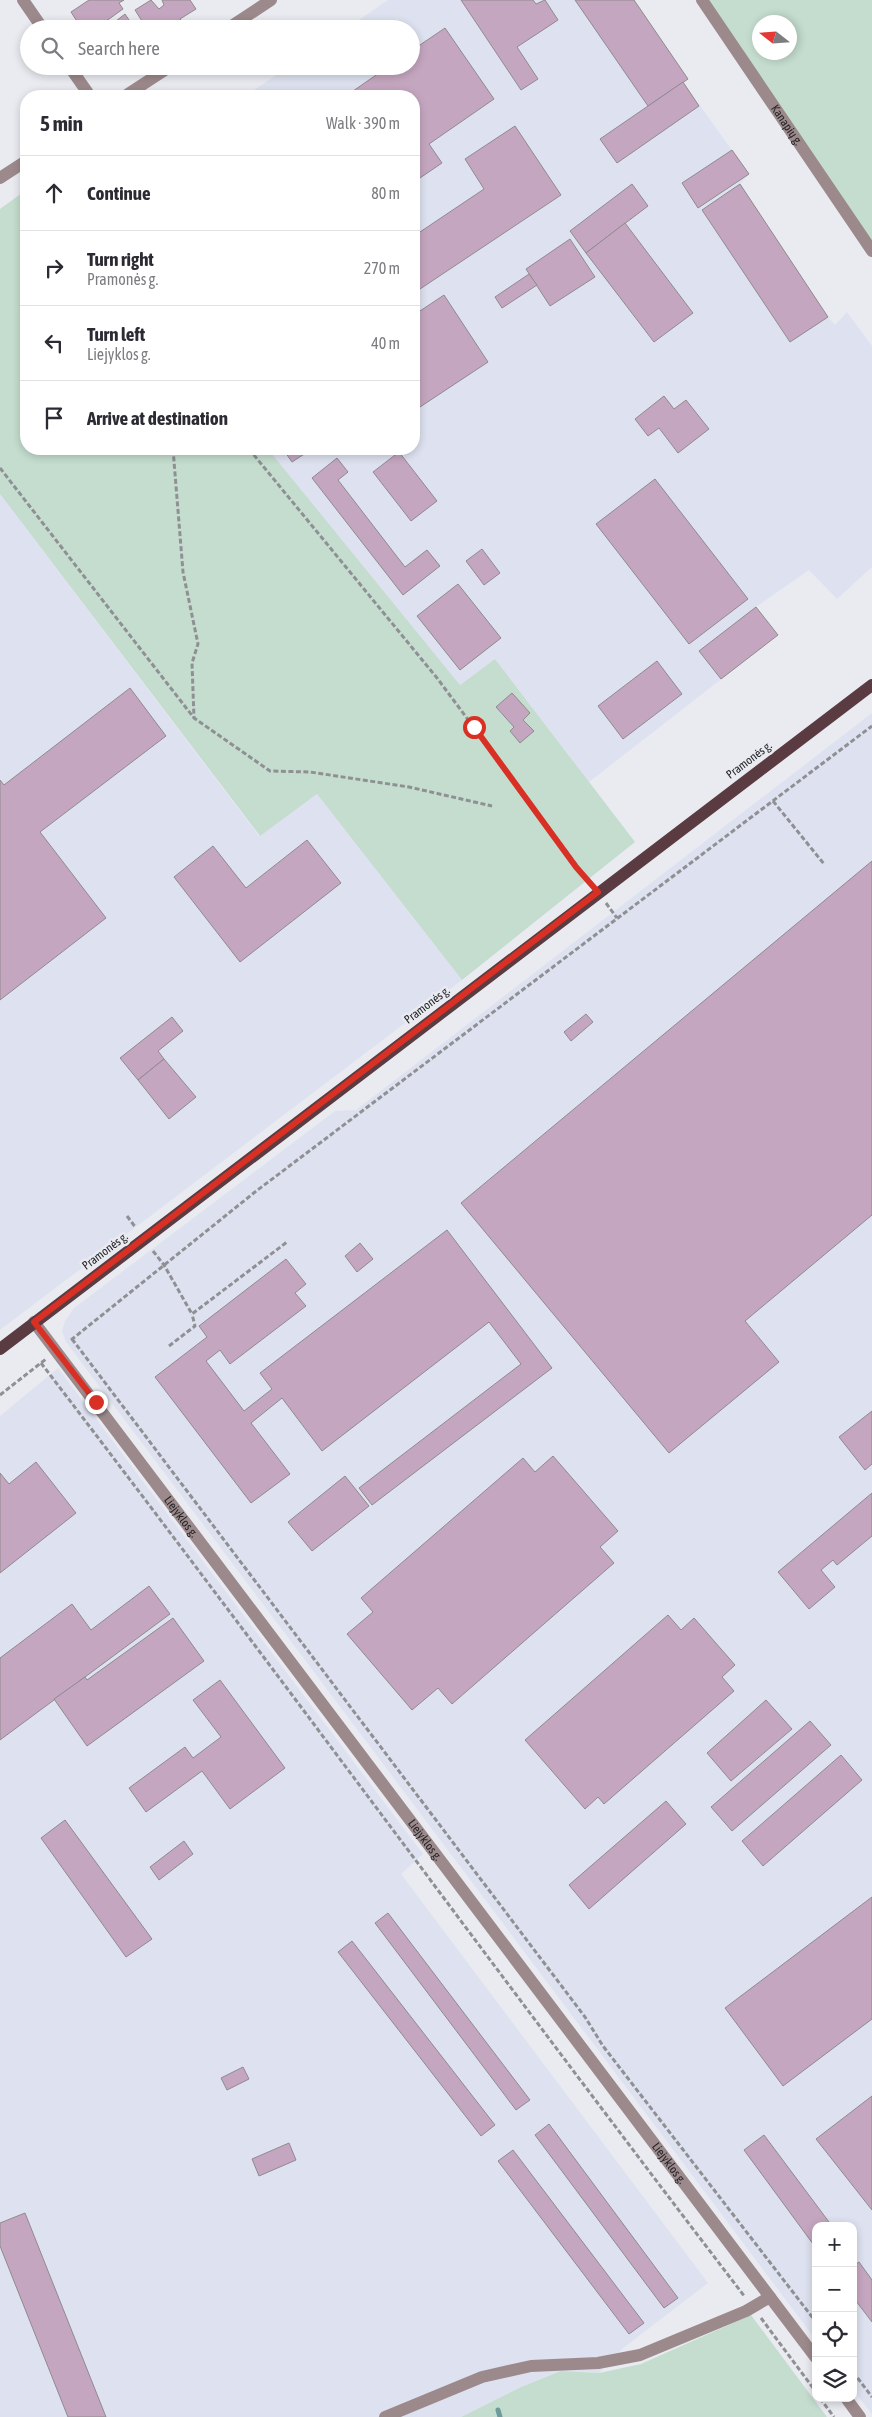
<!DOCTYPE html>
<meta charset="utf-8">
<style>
body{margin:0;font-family:"Asap Condensed",sans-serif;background:#f2f2f3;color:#2b2b33}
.controls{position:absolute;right:15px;bottom:15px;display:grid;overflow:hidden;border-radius:10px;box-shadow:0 2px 8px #0003}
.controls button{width:45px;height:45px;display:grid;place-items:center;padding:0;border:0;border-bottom:1px solid #e1e1e2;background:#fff;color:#2b2b33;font:25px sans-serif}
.compass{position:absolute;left:752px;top:15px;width:45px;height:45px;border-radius:50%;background:#fff;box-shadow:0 2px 8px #0003;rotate:287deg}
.stop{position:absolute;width:15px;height:15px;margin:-11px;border:4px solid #d93025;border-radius:50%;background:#fff}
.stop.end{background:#d93025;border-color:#fff;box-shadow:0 1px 5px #0008}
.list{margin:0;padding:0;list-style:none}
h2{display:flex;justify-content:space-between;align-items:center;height:65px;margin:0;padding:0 20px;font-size:21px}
h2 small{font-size:16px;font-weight:400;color:#7c7c81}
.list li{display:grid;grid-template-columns:32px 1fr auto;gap:15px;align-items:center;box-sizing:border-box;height:75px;padding:0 20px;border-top:1px solid #e1e1e2}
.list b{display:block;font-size:19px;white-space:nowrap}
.list p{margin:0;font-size:16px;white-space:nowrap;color:#7c7c81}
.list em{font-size:16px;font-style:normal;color:#7c7c81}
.icon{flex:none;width:28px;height:28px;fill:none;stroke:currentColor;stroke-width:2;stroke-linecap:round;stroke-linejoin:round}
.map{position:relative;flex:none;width:872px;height:2417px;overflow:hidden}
.search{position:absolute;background:#fff;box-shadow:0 2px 8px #0003;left:20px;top:20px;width:400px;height:55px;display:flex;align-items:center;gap:12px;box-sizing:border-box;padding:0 18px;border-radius:28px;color:#7c7c81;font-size:19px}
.panel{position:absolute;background:#fff;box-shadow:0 2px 8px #0003;left:20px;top:90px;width:400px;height:365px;border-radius:20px}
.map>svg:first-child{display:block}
.built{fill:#dee2f0}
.green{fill:#c4ddcf;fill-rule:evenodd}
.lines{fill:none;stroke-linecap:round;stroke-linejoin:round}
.stream{stroke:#6c9c9b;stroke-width:5}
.building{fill:#c5a6c0;stroke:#8f8a8e}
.path{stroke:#8f9094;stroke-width:3;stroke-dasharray:5 2.5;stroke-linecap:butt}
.minor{stroke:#9c898c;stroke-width:12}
.major{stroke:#593b41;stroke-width:12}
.route{stroke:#d93025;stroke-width:6}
.labels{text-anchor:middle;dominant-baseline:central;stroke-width:5;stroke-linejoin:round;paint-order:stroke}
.street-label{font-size:12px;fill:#242427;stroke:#e9ebf1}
</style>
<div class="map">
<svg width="872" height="2417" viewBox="0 0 872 2417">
<rect width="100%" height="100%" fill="#e9ebf1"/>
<g class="built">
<path d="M388,0H634L683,82L749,174L740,184L828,317L835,325L847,312L872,346V567L837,599L809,570L756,607L778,635L589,782L495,659L460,685L268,449H414V96H245L290,66H411V29H346Z"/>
<path d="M0,494L259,836L317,794L462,980L0,1330Z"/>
<path d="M872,713V2414L853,2390V2226H816V2340L66,1342L62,1331L65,1321L74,1308L335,1111L356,1110Z"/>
<path d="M58,1368L423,1854L401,1874L708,2283L622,2349L599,2373L561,2371L521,2387L461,2417H0V1416Z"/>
</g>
<g class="green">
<path d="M702,0H872V251ZM760,22H790V52H760Z"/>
<path d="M26,190V449H268L460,685L495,659L635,842L462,980L317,794L260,836L0,494V209Z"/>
<path d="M751,2315L827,2417H461L521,2387L561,2371L599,2373L641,2364Z"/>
</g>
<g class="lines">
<path class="stream" d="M498,2410L500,2417"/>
</g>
<g class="building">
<path d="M89,0H124L119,3L123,9L95,29H82L71,12Z"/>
<path d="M151,0L159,9L164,5L162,0H190L196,9L180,19L183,23L176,27L174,23L164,29H147L135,10Z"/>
<path d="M461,0H533L536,4L545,0L558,20L517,47L538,79L521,90Z"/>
<path d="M575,0H634L688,79L648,106Z"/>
<path d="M125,14L129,20L115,29L112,24Z"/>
<path d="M445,28L494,99L429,144L442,163L414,182V96H346L389,66H411V51Z"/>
<path d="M683,82L699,106L617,163L600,139Z"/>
<path d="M515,126L561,195L414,293V236L484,189L465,159Z"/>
<path d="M732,150L749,174L698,208L682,183Z"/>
<path d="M632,184L648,206L586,253L570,231Z"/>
<path d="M740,184L828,317L790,342L702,210Z"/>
<path d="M625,223L693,313L654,342L586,253Z"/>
<path d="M570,239L595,277L550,306L526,269Z"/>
<path d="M529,274L537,285L502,308L495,297Z"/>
<path d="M444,295L488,362L420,407L414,398V315Z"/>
<path d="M664,396L674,409L686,400L709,429L678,453L659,428L648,436L635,419Z"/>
<path d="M283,449H312L292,462Z"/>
<path d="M399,452L437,501L411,521L373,472Z"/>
<path d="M337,458L348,472L338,480L405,567L427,550L440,566L403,595L312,478Z"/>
<path d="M655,479L748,599L689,644L596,524Z"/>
<path d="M482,549L500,573L484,585L466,561Z"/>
<path d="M458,584L501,638L460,670L417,616Z"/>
<path d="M756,607L778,635L721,679L699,651Z"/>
<path d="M657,661L682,694L623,739L598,706Z"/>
<path d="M130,688L166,736L40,832L106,918L0,1000V780L4,785Z"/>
<path d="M512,693L530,713L523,720L534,731L520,743L510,731L514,727L496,707Z"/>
<path d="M307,840L341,883L240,962L174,877L213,846L246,888Z"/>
<path d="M872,861V1215L745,1321L779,1362L669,1453L461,1203Z"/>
<path d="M586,1014L593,1022L571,1041L564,1032Z"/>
<path d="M172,1017L183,1031L158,1051L164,1059L138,1080L120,1058Z"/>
<path d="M164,1059L196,1097L169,1119L138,1080Z"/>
<path d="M447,1230L552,1368L372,1505L359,1488L521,1364L489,1322L322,1451L282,1398L251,1423L290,1474L251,1503L155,1377L207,1337L199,1326L286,1259L306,1284L295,1293L306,1306L230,1364L220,1350L206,1361L244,1411L272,1389L260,1373Z"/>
<path d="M360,1243L373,1259L357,1272L345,1256Z"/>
<path d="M872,1411V1464L865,1470L839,1437Z"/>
<path d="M553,1456L618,1531L600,1547L614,1563L452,1704L438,1688L412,1710L347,1634L373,1612L361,1598L523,1458L535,1472Z"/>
<path d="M36,1462L76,1513L0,1573V1473L9,1484Z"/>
<path d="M345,1476L369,1506L312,1551L288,1522Z"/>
<path d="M872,1493V1536L837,1565L833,1560L821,1570L835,1587L809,1609L778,1572Z"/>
<path d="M149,1586L170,1614L0,1740V1658L72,1604L91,1630Z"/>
<path d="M668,1615L681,1630L694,1618L735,1665L722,1677L734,1691L604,1804L598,1797L585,1809L525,1740Z"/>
<path d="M173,1618L204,1661L87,1746L54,1699L85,1677L87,1680Z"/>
<path d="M220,1680L285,1768L230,1809L202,1771L146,1812L129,1788L185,1747L193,1758L221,1737L193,1700Z"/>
<path d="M766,1700L792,1729L731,1781L707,1753Z"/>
<path d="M810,1721L831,1745L732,1831L711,1807Z"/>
<path d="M841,1755L862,1780L763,1866L742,1841Z"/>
<path d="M666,1801L686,1824L589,1909L569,1885Z"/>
<path d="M65,1820L152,1939L126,1957L41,1838Z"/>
<path d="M184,1841L193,1854L159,1880L150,1867Z"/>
<path d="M872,1897V2019L783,2086L725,2008Z"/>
<path d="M388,1913L530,2100L516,2110L375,1923Z"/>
<path d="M352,1941L495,2125L481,2136L338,1952Z"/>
<path d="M243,2067L249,2079L227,2090L221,2078Z"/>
<path d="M872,2096V2210L816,2139Z"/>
<path d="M549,2124L678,2298L664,2308L535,2135Z"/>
<path d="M764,2135L832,2226H816V2248L744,2150Z"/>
<path d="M289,2143L296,2160L259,2176L252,2159Z"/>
<path d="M513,2150L644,2323L629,2334L498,2161Z"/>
<path d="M25,2213L106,2417H68L0,2246V2223Z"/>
<path d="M859,2262L872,2280V2322L853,2297V2266Z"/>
</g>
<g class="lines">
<g class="path">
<path d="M173,449L183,572L198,644L192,663L194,718"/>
<path d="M249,449L437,678L590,883"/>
<path d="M0,468L194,718L270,771L310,772L409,787L492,806"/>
<path d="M773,801L824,864"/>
<path d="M606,903L617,918"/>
<path d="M127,1216L136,1228"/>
<path d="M153,1251L164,1265L192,1314L287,1242"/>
<path d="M72,1339L585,2017L603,2046L816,2322"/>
<path d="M71,1340L255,1192L872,726"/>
<path d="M169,1346L195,1326L192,1314"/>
<path d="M41,1363C278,1672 508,1988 745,2297"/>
<path d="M0,1395L46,1359"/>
<path d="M761,2318L816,2392"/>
<path d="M853,2372L872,2397"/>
<path d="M820,2398L834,2417"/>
</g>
<g class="minor">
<path d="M23,0L43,29"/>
<path id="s1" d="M702,0L872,251"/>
<path d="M227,29L271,0"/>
<path d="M69,66L90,96"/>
<path d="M125,96L171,66"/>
<path d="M0,178L26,161"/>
<path id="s2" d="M34,1322L816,2358"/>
<path d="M846,2398L860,2417"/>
<path d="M385,2417L482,2377L531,2366L598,2363L640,2355L746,2311L770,2297"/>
</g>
<path class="major" d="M0,1349L872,685"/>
</g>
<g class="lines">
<path class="route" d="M96,1402L34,1322L598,892L576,867L474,727"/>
</g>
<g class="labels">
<g class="street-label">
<text stroke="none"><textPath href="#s1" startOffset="151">Kanapių g.</textPath></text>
<text transform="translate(749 760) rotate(-37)">Pramonės g.</text>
<text transform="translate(427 1005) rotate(-37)">Pramonės g.</text>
<text transform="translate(105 1251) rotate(-37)">Pramonės g.</text>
<text stroke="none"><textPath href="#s2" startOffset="244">Liejyklos g.</textPath></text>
<text stroke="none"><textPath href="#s2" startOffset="649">Liejyklos g.</textPath></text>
<text stroke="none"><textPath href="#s2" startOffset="1054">Liejyklos g.</textPath></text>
</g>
</g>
</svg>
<div class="controls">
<button>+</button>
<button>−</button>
<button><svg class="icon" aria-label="locate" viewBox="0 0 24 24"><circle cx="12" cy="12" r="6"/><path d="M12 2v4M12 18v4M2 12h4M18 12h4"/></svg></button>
<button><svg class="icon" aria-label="layers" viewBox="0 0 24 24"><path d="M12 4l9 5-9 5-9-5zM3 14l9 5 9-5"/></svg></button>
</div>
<svg class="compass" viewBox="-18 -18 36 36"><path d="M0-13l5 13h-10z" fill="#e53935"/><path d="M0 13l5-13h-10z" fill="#7c7c81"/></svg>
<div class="stop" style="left:474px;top:727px"></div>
<div class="stop end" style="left:96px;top:1402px"></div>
<div class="search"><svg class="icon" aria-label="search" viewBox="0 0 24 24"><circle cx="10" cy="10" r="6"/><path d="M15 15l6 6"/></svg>Search here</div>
<section class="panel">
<h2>5 min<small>Walk · 390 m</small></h2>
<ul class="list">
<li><svg class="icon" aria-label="ahead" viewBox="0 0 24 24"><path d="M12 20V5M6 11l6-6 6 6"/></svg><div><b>Continue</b></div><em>80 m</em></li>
<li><svg class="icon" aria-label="right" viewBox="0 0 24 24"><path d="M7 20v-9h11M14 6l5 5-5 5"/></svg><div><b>Turn right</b><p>Pramonės g.</p></div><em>270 m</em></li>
<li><svg class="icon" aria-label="left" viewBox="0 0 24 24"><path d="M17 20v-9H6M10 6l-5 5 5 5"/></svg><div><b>Turn left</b><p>Liejyklos g.</p></div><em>40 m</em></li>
<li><svg class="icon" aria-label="arrive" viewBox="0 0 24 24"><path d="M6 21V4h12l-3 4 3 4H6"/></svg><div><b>Arrive at destination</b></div></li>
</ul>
</section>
</div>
